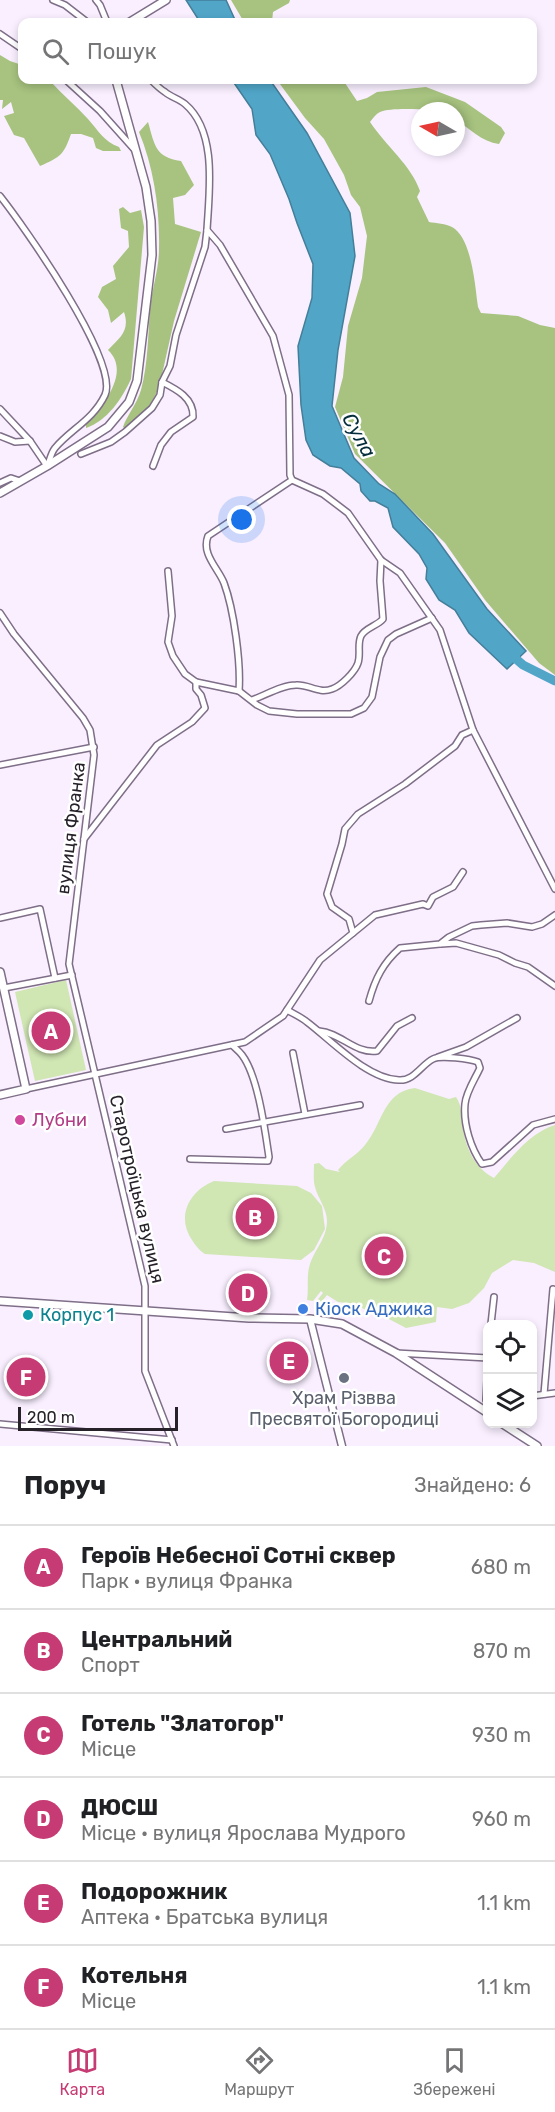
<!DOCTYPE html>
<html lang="uk">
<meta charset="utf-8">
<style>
body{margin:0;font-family:Rubik,sans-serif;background:#f2f2f2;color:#202124}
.controls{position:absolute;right:18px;bottom:18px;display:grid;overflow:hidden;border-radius:12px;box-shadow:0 3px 9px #0003}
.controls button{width:54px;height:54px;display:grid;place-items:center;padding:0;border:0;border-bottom:2px solid #e0e0e0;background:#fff;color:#202124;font:30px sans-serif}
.compass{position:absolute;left:411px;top:102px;width:54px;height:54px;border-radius:50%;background:#fff;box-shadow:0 3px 9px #0003;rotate:279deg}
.scale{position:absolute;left:18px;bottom:15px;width:160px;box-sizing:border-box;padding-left:6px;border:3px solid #27212a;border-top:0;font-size:16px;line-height:21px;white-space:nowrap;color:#27212a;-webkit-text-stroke:4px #fff;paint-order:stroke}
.you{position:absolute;left:242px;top:520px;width:21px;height:21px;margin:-15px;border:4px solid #fff;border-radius:50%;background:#1a73e8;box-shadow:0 0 0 9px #1a73e833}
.badge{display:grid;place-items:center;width:39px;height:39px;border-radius:50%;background:#c63b73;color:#fff;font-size:20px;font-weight:700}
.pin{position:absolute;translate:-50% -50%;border:3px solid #fff;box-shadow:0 2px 6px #0006}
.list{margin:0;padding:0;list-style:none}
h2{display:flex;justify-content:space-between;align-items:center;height:78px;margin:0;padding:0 24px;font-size:26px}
h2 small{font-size:20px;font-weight:400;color:#757577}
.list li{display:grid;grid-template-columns:39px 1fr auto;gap:18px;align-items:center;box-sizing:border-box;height:84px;padding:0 24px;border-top:2px solid #e0e0e0}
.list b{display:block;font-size:22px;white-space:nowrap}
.list p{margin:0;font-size:20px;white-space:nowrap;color:#757577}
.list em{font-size:20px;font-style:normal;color:#757577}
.icon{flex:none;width:33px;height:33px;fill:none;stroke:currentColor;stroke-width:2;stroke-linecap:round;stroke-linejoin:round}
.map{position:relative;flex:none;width:555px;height:1446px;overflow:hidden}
.search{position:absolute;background:#fff;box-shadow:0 3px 9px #0003;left:18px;right:18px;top:18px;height:66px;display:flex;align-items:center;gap:15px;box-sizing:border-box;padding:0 21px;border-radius:12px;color:#757577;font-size:22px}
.sheet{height:582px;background:#fff}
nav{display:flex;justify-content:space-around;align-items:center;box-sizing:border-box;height:84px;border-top:2px solid #e0e0e0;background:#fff;font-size:16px;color:#757577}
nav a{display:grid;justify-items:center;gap:3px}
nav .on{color:#c63b73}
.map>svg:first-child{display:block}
.green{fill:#d0e6b3}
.forest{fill:#a7c37f}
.water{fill:#51a6c8;stroke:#447e99;stroke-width:1.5}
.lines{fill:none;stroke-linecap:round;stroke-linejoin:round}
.river{stroke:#51a6c8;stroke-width:9}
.minor-casing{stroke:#7e6e87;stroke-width:8}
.tertiary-casing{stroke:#7e6e87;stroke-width:9}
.secondary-casing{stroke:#7e6e87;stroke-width:10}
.minor{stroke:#fff;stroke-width:5}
.tertiary{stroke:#fff;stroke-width:6}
.secondary{stroke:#fff;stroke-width:7}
.hotel-dot{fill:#d1479c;stroke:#fff;stroke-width:2}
.shop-dot{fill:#3f7fe0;stroke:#fff;stroke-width:2}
.culture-dot{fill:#0f9aa8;stroke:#fff;stroke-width:2}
.worship-dot{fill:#6b7280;stroke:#fff;stroke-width:2}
.labels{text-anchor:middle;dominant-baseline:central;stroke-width:5;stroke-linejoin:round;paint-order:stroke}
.street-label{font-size:18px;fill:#27212a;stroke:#fff}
.hotel-label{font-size:18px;fill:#b23c85;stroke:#fff;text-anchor:start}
.shop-label{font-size:18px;fill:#366cbe;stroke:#fff;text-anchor:start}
.culture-label{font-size:18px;fill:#0d838f;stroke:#fff;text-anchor:start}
.worship-label{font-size:18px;fill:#5b616d;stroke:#fff}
.water-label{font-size:20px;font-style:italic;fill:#052e3c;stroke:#fff}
</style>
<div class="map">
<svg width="555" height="1446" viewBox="0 0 555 1446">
<rect width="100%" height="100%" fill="#f9efff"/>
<g class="green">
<path d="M66,980L86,1070L35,1081L15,992Z"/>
<path d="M415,1088L449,1099L456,1097C462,1106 461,1113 462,1123C465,1146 473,1167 494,1178C511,1158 529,1133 555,1125V1272L534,1263L513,1260L492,1273L484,1288L469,1303L452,1309L437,1307L436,1322L406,1328L387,1318L372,1314L356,1304L338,1302L327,1295L318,1306L315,1303L323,1293L321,1291L313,1301L307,1300C309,1288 306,1276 310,1264C315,1249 327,1238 327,1221C327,1208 318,1199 315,1187C313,1180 314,1171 314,1164L319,1163L326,1169L340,1172L338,1170C346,1160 357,1155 365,1145C383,1123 383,1092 415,1088Z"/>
<path d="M214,1181L297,1186L311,1193L322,1206L325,1229L314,1250L301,1260L205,1254C199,1250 196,1246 192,1240C176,1217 189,1191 214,1181Z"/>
</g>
<g class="forest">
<path d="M231,0H290L289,3L273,12L272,22H244Z"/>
<path d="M0,55L10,61L22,65V80H46L51,82C63,95 76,106 88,119C98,130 104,142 119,147L121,151H103L96,148L93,138L81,134H71C64,154 61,157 40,166L24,138L14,135L4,116L14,113L11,102L2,109L3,100H0Z"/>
<path d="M277,80H343L357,101L367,98L377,92L426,87L465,102L501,127L505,133L499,144C482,142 469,128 456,120V111C439,111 394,106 380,112C376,114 373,118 370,122C386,146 411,165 420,191L417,197L429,222C436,223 446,224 452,227C472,238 475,286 478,307L481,313L518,316L540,325L555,328V675L539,663L485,600L445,543L355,454L335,407L343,377L348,326L362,278L367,236L360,207L351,195L344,175L324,139L305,118Z"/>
<path d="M148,122C155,146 155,157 181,161L194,185L185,195L173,198L175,224L201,232L174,321L159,388L149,407L125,429L123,427C127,415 137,404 141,390C148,364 148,336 150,308C152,289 159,269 159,249C160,210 154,168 139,132Z"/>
<path d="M123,207L130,213L141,210L144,227L131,379C122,399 107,421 86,428V425C101,407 132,373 108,350C121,337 130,330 124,312L111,323L108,310L98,297L102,287L116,279L113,266L129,247L128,231L121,228L119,209Z"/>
</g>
<g class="water">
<path d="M186,0H226L236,22H200Z"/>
<path d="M232,80H270L307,133L350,213L355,256L338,350L332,406L354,458L379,484L395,494L433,534L487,609L526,651L507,669L469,633L455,610L439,600L426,579L427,568L419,554L393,527L388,508L375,501H370L361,491L360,484L341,468L330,466L313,455L306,440L301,405L298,346L312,298L313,264L297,223L289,199L270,154L256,135L252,109Z"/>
</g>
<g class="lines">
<path class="river" d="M508,652L523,665L555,681"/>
<defs>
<g id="minor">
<path d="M53,0L65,5L87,22"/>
<path d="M96,0L100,5L107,22"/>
<path d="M0,34L22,49"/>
<path d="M66,80L100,111L134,149"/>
<path d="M151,80C155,84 160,89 165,92C171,97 179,99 185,104C218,132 209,192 207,230L220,245L273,336L289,395L290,475L292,480L323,494L348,513L381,560L400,573L440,630L473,730L555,889"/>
<path d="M0,196C23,225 120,362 105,395C93,420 71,429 55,448C51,453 50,459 48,465"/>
<path d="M0,409L30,441L47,466"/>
<path d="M0,436L15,442L30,441"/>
<path d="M81,454L111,442L125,432L152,408L160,395L162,382L170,366L176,335L205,247L207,230"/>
<path d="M153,466L161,445L171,432L193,417C194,398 176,389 162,382"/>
<path d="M0,483L11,478L20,481"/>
<path d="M168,571L172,616L168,642L173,656L185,674L196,682"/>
<path d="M0,613L14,634L83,718L90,730L94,755L69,964L145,1286V1371L174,1446"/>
<path d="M239,691C241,663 234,610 224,583C218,568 201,554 208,536L292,480"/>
<path d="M252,700C266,695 282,685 296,685C309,684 318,694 332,689C341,686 355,672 358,663C361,654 357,644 361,636C365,628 377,626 383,619L380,581L381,560"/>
<path d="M0,765L94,747"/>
<path d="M84,839L157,745L192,722L205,708L201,695L196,689V682L239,691L257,705L269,711L297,714H351L364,708L372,697L380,657L388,640L396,634L432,618"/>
<path d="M0,918L40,909L55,978"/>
<path d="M353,933L375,915L423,904L428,906L433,897L453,887L463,872"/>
<path d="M441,944L456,943L499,955L515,963L528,967L555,986"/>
<path d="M4,988L72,975"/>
<path d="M369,1001C375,979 383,963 400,948L440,944L449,937L472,926L481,925L507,923L532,927L542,924L555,915"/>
<path d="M287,1010C294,1014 301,1017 307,1022C331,1040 367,1079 399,1080C414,1081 421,1065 433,1059C441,1055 470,1059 478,1062L480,1068C475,1079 466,1092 465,1104C463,1124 471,1149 482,1164L492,1162L533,1125L555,1119"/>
<path d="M319,1031C341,1033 355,1054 377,1051L397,1026L412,1018"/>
<path d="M293,1053L305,1114"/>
<path d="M438,1057L466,1047L517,1018"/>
<path d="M26,1089L245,1042L283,1016L320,960L353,933L349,919L332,907L327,894L342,844L345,829L358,814L405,784L455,746L462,735L473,730"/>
<path d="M226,1129L360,1105"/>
<path d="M190,1159L268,1161L269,1157C265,1130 258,1076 242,1055C239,1051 235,1048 232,1045"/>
<path d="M491,1324L494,1297"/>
<path d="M396,1353L488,1358"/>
<path d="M544,1394L553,1289"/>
<path d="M532,1396L555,1393"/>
<path d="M486,1400L488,1361"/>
<path d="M0,1424L172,1440"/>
</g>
<path id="tertiary" d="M310,1319L342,1446"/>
<g id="secondary">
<path d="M130,22L166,0"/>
<path d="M0,493L47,466L108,427L129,402L137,381L152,255L151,221L146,187L116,80"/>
<path d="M0,972L26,1089L0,1095"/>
<path d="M0,1301L249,1318L310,1319L342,1324L396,1353L488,1413"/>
<path d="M503,1424L537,1446"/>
</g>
</defs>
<use href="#minor" class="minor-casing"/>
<use href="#tertiary" class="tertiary-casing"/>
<use href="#secondary" class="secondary-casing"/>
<use href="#minor" class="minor"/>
<use href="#tertiary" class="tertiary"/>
<use href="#secondary" class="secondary"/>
</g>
<circle class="hotel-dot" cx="20" cy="1120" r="6"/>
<circle class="shop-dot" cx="303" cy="1309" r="6"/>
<circle class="culture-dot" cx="28" cy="1315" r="6"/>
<circle class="worship-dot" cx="344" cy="1378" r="6"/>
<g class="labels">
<g class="street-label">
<text transform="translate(71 828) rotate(-83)">вулиця Франка</text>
<text transform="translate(137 1189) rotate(77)">Старотроїцька вулиця</text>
</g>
<g class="hotel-label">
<text x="32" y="1120">Лубни</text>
</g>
<g class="shop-label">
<text x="315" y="1309">Кіоск Аджика</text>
</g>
<g class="culture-label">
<text x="40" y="1315">Корпус 1</text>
</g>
<g class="worship-label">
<text x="344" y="1398">Храм Різвва<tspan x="344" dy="21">Пресвятої Богородиці</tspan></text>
</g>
<g class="water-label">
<text transform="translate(359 435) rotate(61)">Сула</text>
</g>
</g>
</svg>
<div class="controls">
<button><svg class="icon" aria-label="locate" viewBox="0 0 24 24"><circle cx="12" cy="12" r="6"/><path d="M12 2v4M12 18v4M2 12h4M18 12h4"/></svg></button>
<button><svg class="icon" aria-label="layers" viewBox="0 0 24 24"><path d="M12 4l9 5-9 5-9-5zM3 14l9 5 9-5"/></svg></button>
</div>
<svg class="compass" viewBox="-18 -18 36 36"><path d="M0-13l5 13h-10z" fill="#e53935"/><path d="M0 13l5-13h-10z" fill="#757577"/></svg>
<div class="scale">200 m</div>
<div class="you"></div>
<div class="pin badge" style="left:51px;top:1031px">A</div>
<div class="pin badge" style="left:255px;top:1217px">B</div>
<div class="pin badge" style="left:384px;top:1256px">C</div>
<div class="pin badge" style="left:248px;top:1293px">D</div>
<div class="pin badge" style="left:289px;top:1361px">E</div>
<div class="pin badge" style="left:26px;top:1377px">F</div>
<div class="search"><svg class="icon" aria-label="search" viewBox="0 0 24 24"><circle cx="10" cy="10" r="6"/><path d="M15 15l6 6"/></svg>Пошук</div>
</div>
<section class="sheet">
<h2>Поруч<small>Знайдено: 6</small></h2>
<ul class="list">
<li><span class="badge">A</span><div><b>Героїв Небесної Сотні сквер</b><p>Парк · вулиця Франка</p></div><em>680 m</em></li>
<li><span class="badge">B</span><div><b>Центральний</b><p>Спорт</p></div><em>870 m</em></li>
<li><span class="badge">C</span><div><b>Готель &quot;Златогор&quot;</b><p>Місце</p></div><em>930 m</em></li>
<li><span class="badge">D</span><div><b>ДЮСШ</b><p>Місце · вулиця Ярослава Мудрого</p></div><em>960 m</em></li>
<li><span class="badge">E</span><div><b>Подорожник</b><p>Аптека · Братська вулиця</p></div><em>1.1 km</em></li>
<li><span class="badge">F</span><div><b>Котельня</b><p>Місце</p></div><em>1.1 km</em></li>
</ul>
</section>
<nav>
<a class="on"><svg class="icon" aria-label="map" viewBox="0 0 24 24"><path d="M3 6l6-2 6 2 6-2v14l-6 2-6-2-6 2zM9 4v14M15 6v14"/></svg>Карта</a>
<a><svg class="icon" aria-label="directions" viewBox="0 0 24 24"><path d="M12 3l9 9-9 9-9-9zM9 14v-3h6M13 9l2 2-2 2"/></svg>Маршрут</a>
<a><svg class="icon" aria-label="saved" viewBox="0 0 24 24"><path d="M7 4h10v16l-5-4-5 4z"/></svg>Збережені</a>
</nav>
